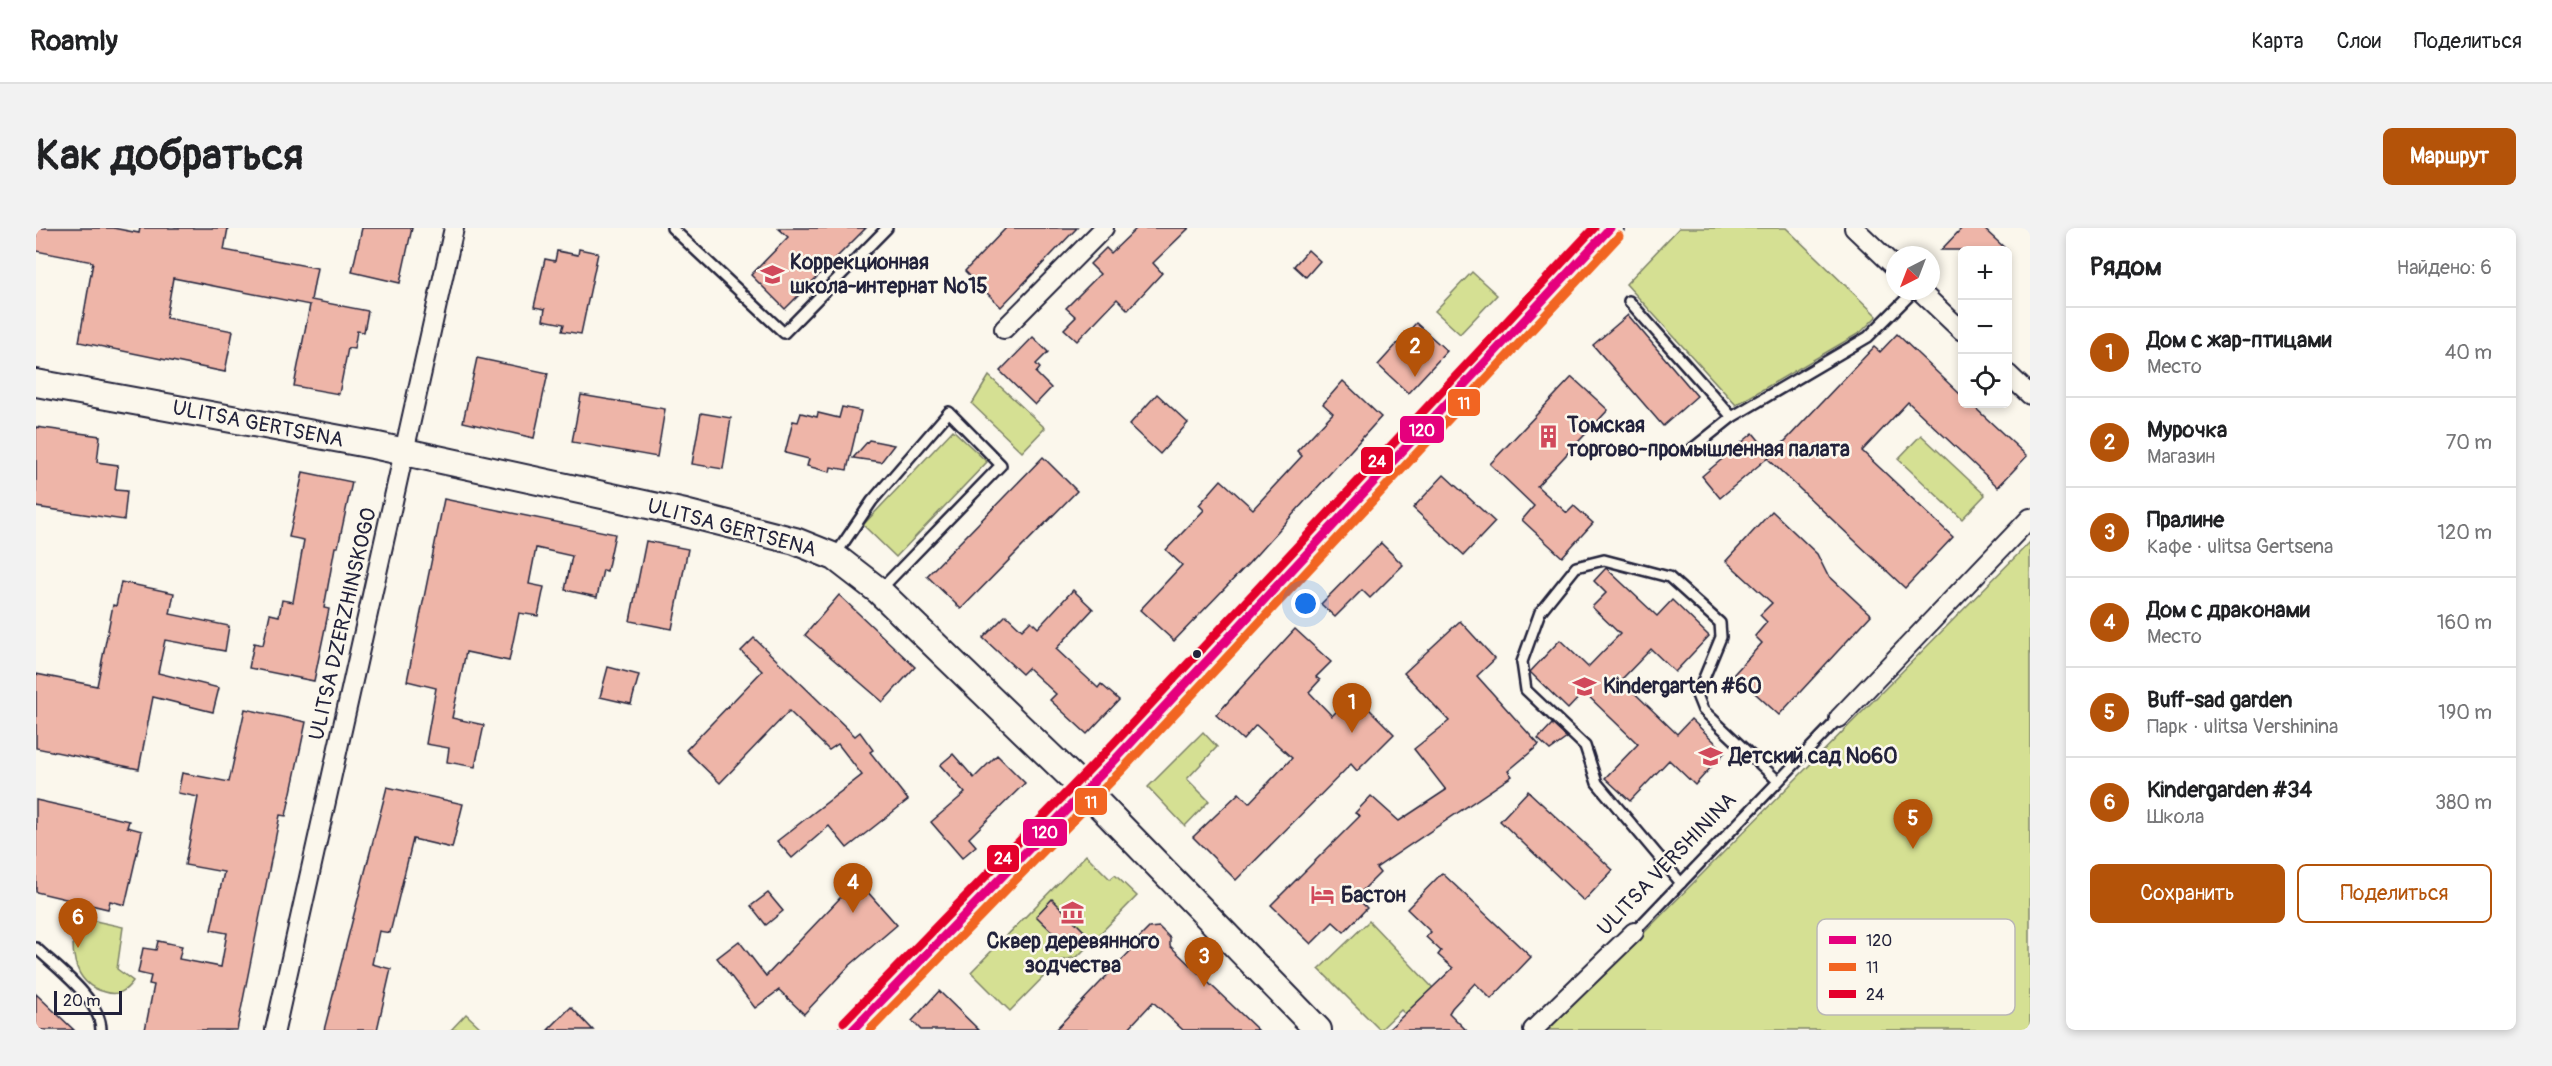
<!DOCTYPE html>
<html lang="ru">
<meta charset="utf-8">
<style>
body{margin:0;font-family:Pangolin,sans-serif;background:#f2f2f2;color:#202124}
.controls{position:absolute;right:18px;top:18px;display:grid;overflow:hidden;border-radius:9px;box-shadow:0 3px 9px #0003}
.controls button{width:54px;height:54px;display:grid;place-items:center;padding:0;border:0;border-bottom:2px solid #e0e0e0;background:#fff;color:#202124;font:30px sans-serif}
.compass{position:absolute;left:1850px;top:18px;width:54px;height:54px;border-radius:50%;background:#fff;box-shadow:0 3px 9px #0003;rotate:222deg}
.scale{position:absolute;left:18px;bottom:15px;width:68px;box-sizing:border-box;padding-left:6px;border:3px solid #22223b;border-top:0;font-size:16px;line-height:21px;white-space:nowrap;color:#22223b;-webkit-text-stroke:4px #fbf7ec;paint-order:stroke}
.you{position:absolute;left:1270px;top:376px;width:21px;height:21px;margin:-15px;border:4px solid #fff;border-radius:50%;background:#1a73e8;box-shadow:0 0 0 9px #1a73e833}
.badge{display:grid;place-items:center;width:39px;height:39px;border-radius:50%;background:#b45309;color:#fff;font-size:20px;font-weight:700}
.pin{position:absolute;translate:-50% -50px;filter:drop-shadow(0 2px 3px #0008)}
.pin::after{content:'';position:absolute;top:32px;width:21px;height:18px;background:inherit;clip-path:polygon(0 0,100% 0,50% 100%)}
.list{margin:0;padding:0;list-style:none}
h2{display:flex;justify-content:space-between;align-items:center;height:78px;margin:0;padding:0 24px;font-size:26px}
h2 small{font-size:20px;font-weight:400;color:#757577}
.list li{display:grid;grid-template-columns:39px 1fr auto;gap:18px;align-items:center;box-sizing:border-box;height:90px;padding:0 24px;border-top:2px solid #e0e0e0}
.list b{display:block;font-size:22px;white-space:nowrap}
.list p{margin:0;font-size:20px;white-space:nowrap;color:#757577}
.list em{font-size:20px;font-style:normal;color:#757577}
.actions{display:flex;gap:12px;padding:18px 24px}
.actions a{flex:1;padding:14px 0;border:2px solid #b45309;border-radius:9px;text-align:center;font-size:21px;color:#b45309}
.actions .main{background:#b45309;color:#fff}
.icon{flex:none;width:33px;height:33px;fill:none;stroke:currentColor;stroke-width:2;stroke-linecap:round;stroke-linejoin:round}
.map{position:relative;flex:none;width:1994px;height:802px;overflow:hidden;border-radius:9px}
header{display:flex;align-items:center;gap:36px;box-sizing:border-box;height:84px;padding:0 30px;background:#fff;border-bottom:2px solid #e0e0e0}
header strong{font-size:28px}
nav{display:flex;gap:33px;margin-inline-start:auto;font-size:21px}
.intro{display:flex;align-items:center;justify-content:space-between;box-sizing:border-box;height:144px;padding:0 36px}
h1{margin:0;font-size:42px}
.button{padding:15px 27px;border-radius:9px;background:#b45309;color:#fff;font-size:21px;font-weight:700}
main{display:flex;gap:36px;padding:0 36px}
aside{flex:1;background:#fff;border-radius:9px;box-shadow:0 3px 9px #0003}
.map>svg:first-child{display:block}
.green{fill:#d5e093;stroke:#7c8167;stroke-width:1.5}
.building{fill:#eeb5a8;stroke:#22223b;stroke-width:1.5}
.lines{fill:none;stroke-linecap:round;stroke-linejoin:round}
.lane-casing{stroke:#22223b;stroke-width:14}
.street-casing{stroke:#22223b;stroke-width:22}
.secondary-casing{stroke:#22223b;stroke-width:30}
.lane{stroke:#fbf7ec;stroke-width:9}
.street{stroke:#fbf7ec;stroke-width:18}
.secondary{stroke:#fbf7ec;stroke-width:26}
.bus-1-casing{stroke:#fbf7ec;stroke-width:14}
.bus-2-casing{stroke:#fbf7ec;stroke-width:14}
.bus-3-casing{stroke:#fbf7ec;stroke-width:14}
.bus-1{stroke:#e5007d;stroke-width:9}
.bus-2{stroke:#f26522;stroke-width:9}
.bus-3{stroke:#e4002b;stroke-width:9}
.bus-dot{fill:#22223b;stroke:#fbf7ec;stroke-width:2}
.labels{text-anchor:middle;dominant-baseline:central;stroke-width:5;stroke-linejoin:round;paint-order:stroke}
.poi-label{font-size:21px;font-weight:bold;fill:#22223b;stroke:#fbf7ec;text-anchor:start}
.street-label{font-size:21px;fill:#22223b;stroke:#fbf7ec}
.key{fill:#fbf7ec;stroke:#bab7b7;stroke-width:1.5}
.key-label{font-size:16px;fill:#22223b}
.line-badge{stroke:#fbf7ec;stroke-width:2}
.badge-label{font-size:16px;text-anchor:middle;font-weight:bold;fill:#fff}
</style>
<header>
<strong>Roamly</strong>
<nav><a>Карта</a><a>Слои</a><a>Поделиться</a></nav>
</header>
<div class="intro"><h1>Как добраться</h1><a class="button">Маршрут</a></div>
<main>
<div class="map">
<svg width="1994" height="802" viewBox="0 0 1994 802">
<rect width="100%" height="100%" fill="#fbf7ec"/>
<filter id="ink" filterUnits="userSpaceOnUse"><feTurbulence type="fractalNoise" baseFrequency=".0167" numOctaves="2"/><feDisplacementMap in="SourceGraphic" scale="12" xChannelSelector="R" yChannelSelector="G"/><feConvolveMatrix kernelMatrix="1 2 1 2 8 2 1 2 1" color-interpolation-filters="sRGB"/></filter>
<g filter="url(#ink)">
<g class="green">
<path d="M1643,0H1750L1841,88L1825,104L1700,177L1590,56Z"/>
<path d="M1436,44L1461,67L1424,106L1399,83Z"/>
<path d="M953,148L1009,200L986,224L936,176Z"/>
<path d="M917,202L951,234L860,329L827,297Z"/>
<path d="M1885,207L1949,267L1926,291L1862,231Z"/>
<path d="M1994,314V802H1512Z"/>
<path d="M1167,504L1181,519L1151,551L1173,573L1149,598L1112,559Z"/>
<path d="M1050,627L1074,651L1079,647L1101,668L1041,729L1023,733L974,783L935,744Z"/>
<path d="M41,689L87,699L81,741L97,753C89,764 82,768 69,764C35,756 33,717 41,689Z"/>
<path d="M1333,693L1397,760L1373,790L1365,782L1344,802L1283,741Z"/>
<path d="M430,786L447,802H415Z"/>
</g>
<g class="building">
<path d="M0,0H77L103,5L104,0H192L188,22L281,40L275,72L332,83L328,104L321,103L318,121L312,120L303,166L258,158L274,77L137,50L130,90L197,103L189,144L43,114L57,34L0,23Z"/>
<path d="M326,0H376L364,55L316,44Z"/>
<path d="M742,0H830L749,81L715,47L752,9Z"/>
<path d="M970,0H1041L965,79L929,43Z"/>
<path d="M1101,0H1153L1117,35L1126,45L1092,82L1081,71L1041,113L1028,101L1040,89L1030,80L1064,46L1054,36L1070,20L1075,25Z"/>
<path d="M1926,0H1947L1971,22H1905Z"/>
<path d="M543,21L562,25L545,106L526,103L528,96L507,92L509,81L498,79L509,31L519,33L521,23L542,27Z"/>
<path d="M1272,22L1284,33L1270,49L1258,38Z"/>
<path d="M1592,87L1661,168L1627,198L1557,117Z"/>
<path d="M1380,95L1411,123L1372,165L1342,137Z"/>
<path d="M1861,106L1926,168V176H1935L1991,228L1962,259L1872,174L1826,223L1917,309L1869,360L1732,231L1838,119L1844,124Z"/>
<path d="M997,109L1012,124L1000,136L1004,140L1000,145L1015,160L999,177L964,143Z"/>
<path d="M441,130L512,145L498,210L427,194Z"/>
<path d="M1536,149L1572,182L1501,258L1531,285L1538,278L1557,295L1526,329L1486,292L1498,278L1454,236Z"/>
<path d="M1307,153L1345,189L1213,335L1138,413L1104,382L1146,337L1130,322L1168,282L1163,277L1185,252L1217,281L1266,228L1261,223L1297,185L1287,176Z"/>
<path d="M1121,166L1152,195L1124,226L1093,197Z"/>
<path d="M545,167L629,181L621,229L536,214Z"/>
<path d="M806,179L825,183L811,242L795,239L794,244L771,238L773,231L749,225L757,193L762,194L765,185L781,189L782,185L803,190Z"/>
<path d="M665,185L695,190L687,241L656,236Z"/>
<path d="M0,199L64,208L61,234L82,237L79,262L91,263L88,292L0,279Z"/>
<path d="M1717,205L1735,227L1684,270L1666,248Z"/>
<path d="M833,212L858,217L845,234L817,230Z"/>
<path d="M1007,229L1041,263L925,381L891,348Z"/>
<path d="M267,244L316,254L302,319H299L288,380L293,381L278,453L213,440L218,415L227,417L234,386L243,388L246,372L257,374L268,312L253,309Z"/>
<path d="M1408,247L1459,294L1428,327L1377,280Z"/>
<path d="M408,271L579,306L571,343L567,342L561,369L529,362L536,328L500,320L493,356L508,359L502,388L483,385L473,433L430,424L416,490L448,497L439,539L411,534L413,520L390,516L400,460L371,453Z"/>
<path d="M1736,283L1781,326L1791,346L1835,387L1743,487L1698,446L1726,415L1719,408L1731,394L1724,387L1736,375L1690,333Z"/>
<path d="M610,313L652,321L636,401L594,393Z"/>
<path d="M1345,315L1367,337L1334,370L1326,362L1299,389L1285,376Z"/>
<path d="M1570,340L1621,388L1636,372L1673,408L1639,444L1615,421L1585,452L1641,506L1655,491L1689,524L1659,557L1633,532L1594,573L1569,550L1602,516L1548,464L1532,481L1494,444L1524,412L1552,439L1584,406L1556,379L1570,365L1558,353Z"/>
<path d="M85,354L138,365L134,386L193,398L189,423L129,412L122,445L183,460L177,484L117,469L103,541L0,520V446L61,458L77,377L80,378Z"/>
<path d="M1037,362L1057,381L1020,421L1062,460L1065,456L1083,472L1051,506L1014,472L1020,466L992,440L986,446L947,410L970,387L986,402L995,393L1002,400Z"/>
<path d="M803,367L879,439L847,474L769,407Z"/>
<path d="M1424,393L1459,431L1441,448L1503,517L1472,543L1476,548L1340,640L1344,645L1320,669L1331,680L1308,704L1297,694L1275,716L1235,677L1324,588L1319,585L1335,568L1363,593L1410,562L1378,521L1413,493L1368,445Z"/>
<path d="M1259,401L1295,434L1280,449L1284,452L1273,464L1296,488L1318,466L1358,506L1321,543L1315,536L1200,652L1157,609L1203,565L1213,575L1256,530L1220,497L1207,512L1180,487Z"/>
<path d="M718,410L819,508L824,504L837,522L834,524L872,572L811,620L793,598L756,630L741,613L826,547L802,516L793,522L753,483L684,555L650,522L726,443L705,423Z"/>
<path d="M572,439L603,447L595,476L564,469Z"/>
<path d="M209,481L270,494L250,588L244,587L201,802H109L118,757L113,756L115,748L102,745L107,720L120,722L122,713L146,718L143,731L185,739L191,705L175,702L188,644L149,637L162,569L142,565L146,545L193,554Z"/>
<path d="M1516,496L1531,510L1514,522L1502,511Z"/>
<path d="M917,526L938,550L961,527L989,555L933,610L940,618L926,630L895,594L929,565L904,537Z"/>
<path d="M351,559L427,576L416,620L377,611L354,705L343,703L336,736L355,741L341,802H288Z"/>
<path d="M1492,563L1577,642L1548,673L1464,593Z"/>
<path d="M0,572L93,593L91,599L106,603L89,677L74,673L72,681L0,664Z"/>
<path d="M1406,645L1495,729L1455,771L1439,755L1416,780L1413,785L1430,802H1352L1417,740L1402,727L1405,723L1390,709L1395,704L1371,681Z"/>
<path d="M821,652L861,697L813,738L768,786L743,762L719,780L681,730L703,713L730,748Z"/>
<path d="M732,665L747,683L730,697L715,678Z"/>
<path d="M1016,671L1052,707L1036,723L1000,688Z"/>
<path d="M1123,699L1134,710V718L1222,802H1147L1117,774L1091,802H1019L1103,714V710L1113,700Z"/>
<path d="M903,763L943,802H885L876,793Z"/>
<path d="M0,766L38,802H0Z"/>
<path d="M535,779L557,802H512Z"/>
</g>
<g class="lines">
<defs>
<g id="lane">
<path d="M636,0L748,105L851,0"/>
<path d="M1593,73L1696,189L1832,109L1878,63"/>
<path d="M1656,221L1696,189"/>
<path d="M800,326L836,273L913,184L965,237L844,362"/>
<path d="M1645,655L1561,555L1549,518L1490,462L1486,434L1504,384L1540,339L1568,332L1633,349L1684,395L1685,409L1661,467L1667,482L1742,553"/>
<path d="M1598,704L1803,490"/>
<path d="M0,720C21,740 65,772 65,802"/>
</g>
<g id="street">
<path d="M1818,0L1859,39"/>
<path d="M1884,63L1926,103"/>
<path d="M968,101L1068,0"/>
<path d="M1972,146L1994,167"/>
<path d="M1803,490L1994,290"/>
<path d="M239,802L418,0"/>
<path d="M1497,802L1598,704"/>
</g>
<g id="secondary">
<path d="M0,155L337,217L649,285L759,313L799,329L843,363L1050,563L1282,802"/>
<path d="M817,802L1077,534L1574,0"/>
</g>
</defs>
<use href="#lane" class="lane-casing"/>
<use href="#street" class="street-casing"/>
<use href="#secondary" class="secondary-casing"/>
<use href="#lane" class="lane"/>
<use href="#street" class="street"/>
<use href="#secondary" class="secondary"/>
<defs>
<path id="bus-1" d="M817,802L1077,534L1574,0"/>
<path id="bus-2" d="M834,802L1086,542L1583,8"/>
<path id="bus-3" d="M808,794L1068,526L1558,0"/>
</defs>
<use href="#bus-1" class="bus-1-casing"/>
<use href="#bus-2" class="bus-2-casing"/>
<use href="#bus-3" class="bus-3-casing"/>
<use href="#bus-1" class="bus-1"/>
<use href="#bus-2" class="bus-2"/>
<use href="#bus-3" class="bus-3"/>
</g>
</g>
<defs>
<symbol id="school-bare" viewBox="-9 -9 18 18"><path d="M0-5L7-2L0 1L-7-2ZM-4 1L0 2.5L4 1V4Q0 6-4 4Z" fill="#d1495b" stroke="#fbf7ec" stroke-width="2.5" paint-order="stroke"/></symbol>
<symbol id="building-bare" viewBox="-9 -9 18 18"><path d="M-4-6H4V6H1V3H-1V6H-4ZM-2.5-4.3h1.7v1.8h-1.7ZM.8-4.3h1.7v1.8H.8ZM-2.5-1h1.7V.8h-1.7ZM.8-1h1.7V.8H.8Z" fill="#d1495b" stroke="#fbf7ec" stroke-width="2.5" paint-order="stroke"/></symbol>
<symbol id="hotel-bare" viewBox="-9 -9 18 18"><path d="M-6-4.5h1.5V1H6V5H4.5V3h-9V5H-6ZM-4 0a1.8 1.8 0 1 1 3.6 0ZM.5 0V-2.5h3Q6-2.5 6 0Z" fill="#d1495b" stroke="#fbf7ec" stroke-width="2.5" paint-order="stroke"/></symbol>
<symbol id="museum-bare" viewBox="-9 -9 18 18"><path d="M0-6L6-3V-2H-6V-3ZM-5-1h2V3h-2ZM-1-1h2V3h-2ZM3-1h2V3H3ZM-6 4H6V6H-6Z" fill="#d1495b" stroke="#fbf7ec" stroke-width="2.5" paint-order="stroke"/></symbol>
</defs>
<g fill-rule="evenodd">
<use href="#school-bare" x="720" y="30" width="33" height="33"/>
<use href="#building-bare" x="1496" y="192" width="33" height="33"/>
<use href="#school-bare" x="1532" y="442" width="33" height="33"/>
<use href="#school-bare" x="1658" y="512" width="33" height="33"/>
<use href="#hotel-bare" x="1270" y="650" width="33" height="33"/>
<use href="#museum-bare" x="1020" y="668" width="33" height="33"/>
</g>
<circle class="bus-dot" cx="1161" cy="426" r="5"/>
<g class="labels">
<g class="poi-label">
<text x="754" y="34">Коррекционная<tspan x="754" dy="24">школа-интернат №15</tspan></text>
<text x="1531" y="197">Томская<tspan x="1531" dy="24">торгово-промышленная палата</tspan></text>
<text x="1567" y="458">Kindergarten #60</text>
<text x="1693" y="528">Детский сад №60</text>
<text x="1305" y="667">Бастон</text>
<text x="1037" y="713" text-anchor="middle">Сквер деревянного<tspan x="1037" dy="24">зодчества</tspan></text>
</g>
<g class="street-label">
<text transform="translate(222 196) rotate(11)">ULITSA GERTSENA</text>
<text transform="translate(696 300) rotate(15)">ULITSA GERTSENA</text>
<text transform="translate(307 396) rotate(-77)">ULITSA DZERZHINSKOGO</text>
<text transform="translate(1631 636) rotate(-46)">ULITSA VERSHININA</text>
</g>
</g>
<rect x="1781" y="691" width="198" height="96" rx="9" class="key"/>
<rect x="1793" y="708" width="27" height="8" fill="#e5007d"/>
<rect x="1793" y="735" width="27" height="8" fill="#f26522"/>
<rect x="1793" y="762" width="27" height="8" fill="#e4002b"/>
<g class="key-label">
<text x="1830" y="718">120</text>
<text x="1830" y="745">11</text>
<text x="1830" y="772">24</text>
</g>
<g class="line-badge">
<rect x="1411" y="160" width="34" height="29" rx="6" fill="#f26522"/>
<rect x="1363" y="187" width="46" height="29" rx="6" fill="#e5007d"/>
<rect x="1324" y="218" width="34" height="29" rx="6" fill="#e4002b"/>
<rect x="1038" y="559" width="34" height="29" rx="6" fill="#f26522"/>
<rect x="986" y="590" width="46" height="29" rx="6" fill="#e5007d"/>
<rect x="950" y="616" width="34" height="29" rx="6" fill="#e4002b"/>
</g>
<g class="badge-label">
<text x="1428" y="181">11</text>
<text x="1386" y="208">120</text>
<text x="1341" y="239">24</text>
<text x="1055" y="580">11</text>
<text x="1009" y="610">120</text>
<text x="967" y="636">24</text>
</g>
</svg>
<div class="controls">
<button>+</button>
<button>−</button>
<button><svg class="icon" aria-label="locate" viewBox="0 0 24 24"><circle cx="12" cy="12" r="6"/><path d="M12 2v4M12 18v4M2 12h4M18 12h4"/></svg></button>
</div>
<svg class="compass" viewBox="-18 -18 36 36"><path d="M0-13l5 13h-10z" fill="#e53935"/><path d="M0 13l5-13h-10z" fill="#757577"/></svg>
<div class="scale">20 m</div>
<div class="you"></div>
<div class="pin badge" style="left:1316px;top:505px">1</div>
<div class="pin badge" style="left:1379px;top:149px">2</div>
<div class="pin badge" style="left:1168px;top:759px">3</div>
<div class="pin badge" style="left:817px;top:685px">4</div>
<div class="pin badge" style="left:1877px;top:621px">5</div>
<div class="pin badge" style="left:42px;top:720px">6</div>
</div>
<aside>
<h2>Рядом<small>Найдено: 6</small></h2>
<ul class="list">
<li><span class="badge">1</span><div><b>Дом с жар-птицами</b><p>Место</p></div><em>40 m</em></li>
<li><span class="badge">2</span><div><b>Мурочка</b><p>Магазин</p></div><em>70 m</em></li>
<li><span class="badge">3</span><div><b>Пралине</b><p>Кафе · ulitsa Gertsena</p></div><em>120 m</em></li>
<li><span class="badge">4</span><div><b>Дом с драконами</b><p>Место</p></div><em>160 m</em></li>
<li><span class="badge">5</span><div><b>Buff-sad garden</b><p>Парк · ulitsa Vershinina</p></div><em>190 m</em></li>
<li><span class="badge">6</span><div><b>Kindergarden #34</b><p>Школа</p></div><em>380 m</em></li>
</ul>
<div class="actions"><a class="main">Сохранить</a><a>Поделиться</a></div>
</aside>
</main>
